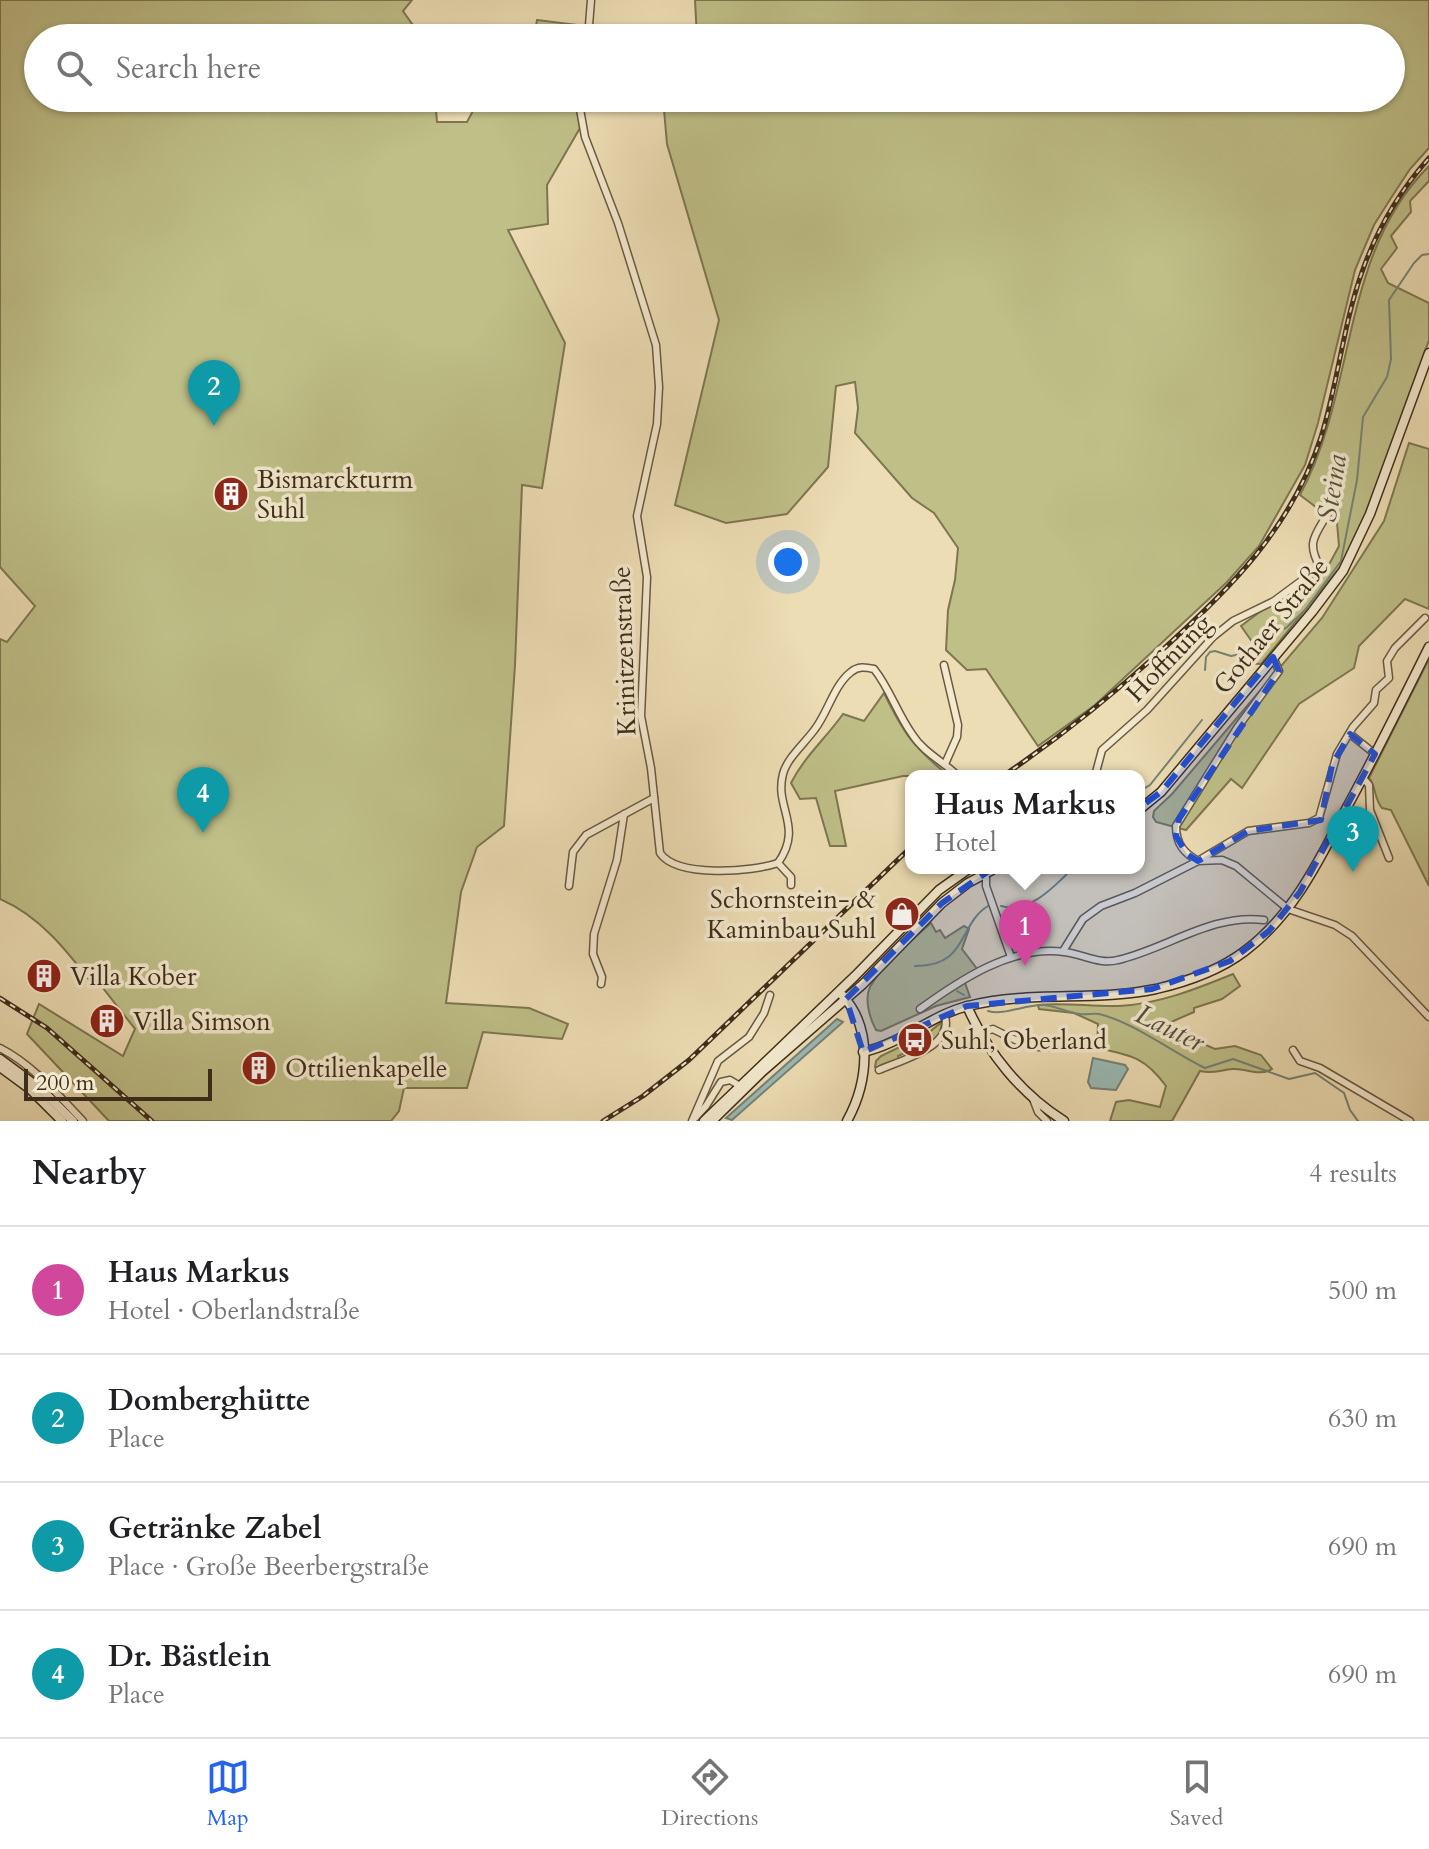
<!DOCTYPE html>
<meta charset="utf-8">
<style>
body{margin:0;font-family:Cardo,serif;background:#f2f2f2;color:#202124}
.scale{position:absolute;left:24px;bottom:20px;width:188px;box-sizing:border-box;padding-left:8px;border:4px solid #3e2d1a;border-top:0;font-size:22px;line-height:28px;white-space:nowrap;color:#3e2d1a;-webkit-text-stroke:6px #f3e9ce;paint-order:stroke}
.you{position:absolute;left:788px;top:562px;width:28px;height:28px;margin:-20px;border:6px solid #fff;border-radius:50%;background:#1a73e8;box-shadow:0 0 0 12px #1a73e833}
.badge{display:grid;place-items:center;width:52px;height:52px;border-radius:50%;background:#2563eb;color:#fff;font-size:26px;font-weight:700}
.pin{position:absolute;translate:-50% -66px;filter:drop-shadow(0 2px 4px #0008)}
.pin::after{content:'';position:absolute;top:42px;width:28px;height:24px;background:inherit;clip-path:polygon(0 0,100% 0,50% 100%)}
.popup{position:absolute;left:905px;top:770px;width:240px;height:104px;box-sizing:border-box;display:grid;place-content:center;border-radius:16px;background:#fff;filter:drop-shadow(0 2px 6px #0005);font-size:26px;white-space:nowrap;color:#757577}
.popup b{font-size:30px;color:#202124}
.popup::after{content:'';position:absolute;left:50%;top:100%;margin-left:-16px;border:16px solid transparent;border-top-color:#fff}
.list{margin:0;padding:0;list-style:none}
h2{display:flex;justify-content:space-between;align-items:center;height:104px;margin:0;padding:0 32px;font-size:34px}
h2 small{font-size:26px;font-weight:400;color:#757577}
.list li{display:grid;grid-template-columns:52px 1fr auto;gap:24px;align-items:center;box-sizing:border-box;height:128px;padding:0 32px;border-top:2px solid #e0e0e0}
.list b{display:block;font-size:30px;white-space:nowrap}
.list p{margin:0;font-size:26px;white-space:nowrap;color:#757577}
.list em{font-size:26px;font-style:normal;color:#757577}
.icon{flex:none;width:44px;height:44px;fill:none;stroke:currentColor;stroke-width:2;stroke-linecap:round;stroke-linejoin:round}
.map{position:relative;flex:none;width:1429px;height:1121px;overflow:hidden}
.search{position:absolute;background:#fff;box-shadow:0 2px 6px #0004;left:24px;right:24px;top:24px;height:88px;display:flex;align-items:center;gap:20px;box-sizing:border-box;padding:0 28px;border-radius:44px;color:#757577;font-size:30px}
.sheet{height:616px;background:#fff}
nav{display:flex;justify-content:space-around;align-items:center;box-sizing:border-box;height:112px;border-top:2px solid #e0e0e0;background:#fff;font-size:22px;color:#757577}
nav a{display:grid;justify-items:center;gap:4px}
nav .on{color:#2563eb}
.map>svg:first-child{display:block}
.green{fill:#bfbf88;stroke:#7e7651;stroke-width:2}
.water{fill:#9abab4;stroke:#758276;stroke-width:2}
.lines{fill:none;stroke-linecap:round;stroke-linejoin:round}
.stream{stroke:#758276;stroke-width:2}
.street-casing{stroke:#6a5940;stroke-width:9}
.secondary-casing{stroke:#3e2d1a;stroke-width:11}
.street{stroke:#f3e9ce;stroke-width:6}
.secondary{stroke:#f3e9ce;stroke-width:8}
.rail-casing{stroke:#3e2d1a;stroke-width:5}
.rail{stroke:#f3e9ce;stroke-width:2;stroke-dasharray:6;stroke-linecap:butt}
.marked{fill:#1d4ed8;fill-opacity:0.2;stroke:#1d4ed8;stroke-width:6;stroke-dasharray:16 10;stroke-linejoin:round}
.labels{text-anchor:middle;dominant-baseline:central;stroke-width:7;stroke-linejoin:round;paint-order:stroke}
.poi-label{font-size:26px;fill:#3e2d1a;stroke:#f3e9ce;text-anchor:start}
.street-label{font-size:26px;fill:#3e2d1a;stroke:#f3e9ce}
.water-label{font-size:28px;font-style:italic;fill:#555040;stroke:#f3e9ce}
</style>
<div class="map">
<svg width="1429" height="1121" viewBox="0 0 1429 1121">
<rect width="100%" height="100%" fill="#edddb4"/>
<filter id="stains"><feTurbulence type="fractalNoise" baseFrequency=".0025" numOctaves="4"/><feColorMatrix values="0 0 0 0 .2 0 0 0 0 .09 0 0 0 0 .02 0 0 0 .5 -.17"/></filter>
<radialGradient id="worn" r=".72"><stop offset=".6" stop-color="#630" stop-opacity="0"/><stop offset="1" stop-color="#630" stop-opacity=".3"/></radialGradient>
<g class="green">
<path d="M0,0H412L403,11L422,38H38V98H435L437,122H467L480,98H575L580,128L547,185L548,224L508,230L565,343L542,488L522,485L515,665L504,826L477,847L461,892L446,1003L529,1008L568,1024L562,1039L483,1032L467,1088H404L399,1111L391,1121H109L27,1034L39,1004L123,1056L135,1029L99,983L94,986C67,951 41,917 0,899V639L7,642L35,606L0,567Z"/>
<path d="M695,0H1429V148L1410,169L1391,198L1374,225L1355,270L1318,423L1305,465L1259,546L1227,582L1095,705L1038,746L986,669L967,670L946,650L948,610L955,580L958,548L934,513L912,498L855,433L858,408L855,382L836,386L828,467L787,514L726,523L675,505L719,320L667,144L663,98H1391V38H697Z"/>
<path d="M537,20L586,26L584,38H534Z"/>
<path d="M1429,166V181L1410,201L1411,212L1391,236L1397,248L1381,269L1388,283L1429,303V340L1367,513L1341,566L1270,653L1261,664L1238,663L1255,646L1241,626L1314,571L1325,572L1339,546L1337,523L1300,495C1357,390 1340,254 1429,166Z"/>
<path d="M1409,443L1429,449V609L1405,599L1359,646L1354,668L1299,704L1242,788L1231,779L1186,830L1156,822L1153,817L1154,811L1172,794L1322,618L1384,521Z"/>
<path d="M1429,659V886L1391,810L1382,808C1374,799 1376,786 1369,778Z"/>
<path d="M884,693C904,734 913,747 949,776H903L835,791L846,846H830L816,798L800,799L791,783C804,757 826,738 843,714L864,721Z"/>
<path d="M931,923L936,932L940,930L945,938L964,926L969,929L962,949L978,970L963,977L970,997L936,1006L881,1031L876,1030C870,1019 864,999 870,987C881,966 913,939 931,923Z"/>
<path d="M1233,974L1240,986L1222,999L1194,1008V1012L1162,1026L1177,1038L1194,1040L1215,1049L1235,1046L1261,1055L1272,1069C1258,1077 1247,1068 1233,1069C1220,1070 1213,1074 1200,1071L1172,1121H1110L1116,1102L1129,1100L1160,1107L1166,1086C1145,1057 1131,1055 1097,1048L1098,1024L1074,1013L1039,1009L1038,1005C1065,1002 1092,1007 1119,1006C1159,1004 1196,989 1233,974Z"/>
<path d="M942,1022L940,1033L929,1046L926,1043L898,1056L899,1060L879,1068L875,1067L876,1061L881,1056L912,1041L914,1044Z"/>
</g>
<g class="water">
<path d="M837,1019L843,1022L732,1120L726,1118Z"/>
<path d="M1093,1058L1125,1065L1128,1069L1116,1090L1091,1088L1088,1082Z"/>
</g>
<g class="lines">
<g class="stream">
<path d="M1205,670L1206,657L1210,652L1215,651L1231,656L1241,654L1260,637L1286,628L1305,610L1341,561L1357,480L1363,417L1387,377L1391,359L1389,300L1414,263L1422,255L1429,254"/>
<path d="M1140,791L1150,785L1202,720"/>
<path d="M1001,906C1029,914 1054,887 1073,868"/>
<path d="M915,966C968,967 958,924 988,906"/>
<path d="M957,991L964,995"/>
<path d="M988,1011C1005,1016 1025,1004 1044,1005C1056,1006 1068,1013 1080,1014C1086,1015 1093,1013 1099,1014C1133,1022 1172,1052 1205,1068L1233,1059L1289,1079L1315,1073L1344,1093L1350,1110L1358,1121"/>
</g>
<defs>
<g id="street">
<path d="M588,38L591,0"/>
<path d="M578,98L585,137L618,223L656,345L659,387L657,424L637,516L647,577L641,716L651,768L660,853C677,878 752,872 778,863"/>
<path d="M944,665L958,725L957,737L945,764"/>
<path d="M1350,734L1375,754"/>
<path d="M1095,776L1102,750L1147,710L1213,637L1233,621L1274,601L1320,567C1306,542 1315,536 1328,513"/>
<path d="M1363,778L1369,785L1370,810L1389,858"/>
<path d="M1201,859L1248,831L1309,823L1319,818L1337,754L1353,727L1374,703L1376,690L1389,678L1387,661L1395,648L1425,618"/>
<path d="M1198,861C1184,853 1176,844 1176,826L1237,728L1279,671L1273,657"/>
<path d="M778,863C804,826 774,808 783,774C787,758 805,743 815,729C828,712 834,685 851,672C858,666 865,667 874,669C890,689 897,713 912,734C923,752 944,762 958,776"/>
<path d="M778,863L791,877V885"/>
<path d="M986,873V886L1011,957"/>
<path d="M569,886L573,852L586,835L654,798"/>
<path d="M1063,951L1083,919L1101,906L1135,893L1198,861L1222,860L1236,866L1288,909L1335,925L1352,936L1429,1017"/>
<path d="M601,984L602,977L593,954L594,934L617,860L624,814"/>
<path d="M920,1009C960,980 1012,945 1064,952C1083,954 1099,965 1118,960C1166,949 1213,913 1264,920"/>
<path d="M979,1033L993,1029C1027,1046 1039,1054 1078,1040"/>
<path d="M0,1048C33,1065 57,1094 83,1121"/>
<path d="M1293,1050L1300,1061L1320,1068L1410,1121"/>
<path d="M879,1070C901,1060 957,1046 944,1014"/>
<path d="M1033,1099L1038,1112L1047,1121"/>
<path d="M695,1118L706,1106L721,1082L730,1080L740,1086"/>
<path d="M692,1121L718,1061L749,1037L764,1013L770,995"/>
</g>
<g id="secondary">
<path d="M1139,810L1161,792L1312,612L1343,571L1370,514L1429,353"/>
<path d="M842,995C874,1029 868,1083 847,1121"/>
<path d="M967,1006C987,1052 1021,1094 1064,1121"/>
<path d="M863,1052C901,1044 931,1015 968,1006C1030,990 1094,1002 1156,989C1186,982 1220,970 1245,951C1293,915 1319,861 1346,809C1375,756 1402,701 1429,647"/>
<path d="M0,1059L42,1090L73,1121"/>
<path d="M0,1067L30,1089L62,1121"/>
<path d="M704,1121L855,976L939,890L970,868"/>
<path d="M712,1121L763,1071L863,984L942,903L968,883L996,868"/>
</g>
</defs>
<use href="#street" class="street-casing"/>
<use href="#secondary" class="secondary-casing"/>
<use href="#street" class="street"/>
<use href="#secondary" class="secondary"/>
<defs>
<g id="rail">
<path d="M1003,776C1059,738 1110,697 1160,652C1230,589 1291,529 1321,437C1338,383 1343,325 1362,272C1377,229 1399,192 1429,158"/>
<path d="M0,998L47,1028L152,1121"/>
<path d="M603,1121L643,1096L689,1060L911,847"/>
</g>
</defs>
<use href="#rail" class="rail-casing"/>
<use href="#rail" class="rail"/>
</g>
<path class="marked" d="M1273,657L1279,671L1179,819L1176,836L1187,854L1198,861L1248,831L1321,820L1332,765L1350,734L1375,754L1300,892L1269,931L1230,961L1152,989L967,1006L863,1052L846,999L942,903L987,872L1121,821L1161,792Z"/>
<defs>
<symbol id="building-disc" viewBox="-11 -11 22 22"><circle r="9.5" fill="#8f2418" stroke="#f3e9ce"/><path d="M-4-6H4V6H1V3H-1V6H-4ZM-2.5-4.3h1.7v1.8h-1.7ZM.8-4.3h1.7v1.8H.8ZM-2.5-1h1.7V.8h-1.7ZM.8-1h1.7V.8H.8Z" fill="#fff"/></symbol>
<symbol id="shop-disc" viewBox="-11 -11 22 22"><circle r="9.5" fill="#8f2418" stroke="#f3e9ce"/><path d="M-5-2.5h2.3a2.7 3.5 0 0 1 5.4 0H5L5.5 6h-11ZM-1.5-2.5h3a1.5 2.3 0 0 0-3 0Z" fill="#fff"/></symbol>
<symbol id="bus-disc" viewBox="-11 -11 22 22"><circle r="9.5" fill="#8f2418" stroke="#f3e9ce"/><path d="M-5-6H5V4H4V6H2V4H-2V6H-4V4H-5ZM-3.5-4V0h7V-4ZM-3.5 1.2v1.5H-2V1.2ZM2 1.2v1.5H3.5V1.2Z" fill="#fff"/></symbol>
</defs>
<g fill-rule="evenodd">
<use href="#building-disc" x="211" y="474" width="40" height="40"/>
<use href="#shop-disc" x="882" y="894" width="40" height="40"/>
<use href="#building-disc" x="24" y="956" width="40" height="40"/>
<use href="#building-disc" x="87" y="1001" width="40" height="40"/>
<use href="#bus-disc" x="895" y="1020" width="40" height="40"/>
<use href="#building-disc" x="239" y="1048" width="40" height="40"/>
</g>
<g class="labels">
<g class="poi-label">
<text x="257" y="479">Bismarckturm<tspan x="257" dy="30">Suhl</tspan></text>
<text x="876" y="899" text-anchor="end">Schornstein- &amp;<tspan x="876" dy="30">Kaminbau Suhl</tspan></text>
<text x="70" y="976">Villa Kober</text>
<text x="133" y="1021">Villa Simson</text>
<text x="941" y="1040">Suhl, Oberland</text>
<text x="285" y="1068">Ottilienkapelle</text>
</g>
<g class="street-label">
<text transform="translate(1271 626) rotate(-51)">Gothaer Straße</text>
<text transform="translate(624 651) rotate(-92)">Krinitzenstraße</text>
<text transform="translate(1169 658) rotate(-46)">Hoffnung</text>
</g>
<g class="water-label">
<text transform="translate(1332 488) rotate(-81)">Steina</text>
<text transform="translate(1170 1028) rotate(26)">Lauter</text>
</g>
</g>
<rect width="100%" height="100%" filter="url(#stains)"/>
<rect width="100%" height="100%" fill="url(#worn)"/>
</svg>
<div class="scale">200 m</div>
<div class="you"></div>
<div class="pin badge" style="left:1025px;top:966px;background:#d1479c">1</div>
<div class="popup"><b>Haus Markus</b>Hotel</div>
<div class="pin badge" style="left:214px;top:426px;background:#0f9aa8">2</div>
<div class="pin badge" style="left:1353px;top:872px;background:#0f9aa8">3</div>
<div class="pin badge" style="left:203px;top:833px;background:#0f9aa8">4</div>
<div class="search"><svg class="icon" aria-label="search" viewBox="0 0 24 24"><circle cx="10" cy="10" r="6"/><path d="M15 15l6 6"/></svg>Search here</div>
</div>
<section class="sheet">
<h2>Nearby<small>4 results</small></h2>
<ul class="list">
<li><span class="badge" style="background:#d1479c">1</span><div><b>Haus Markus</b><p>Hotel · Oberlandstraße</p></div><em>500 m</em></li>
<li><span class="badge" style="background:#0f9aa8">2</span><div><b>Domberghütte</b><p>Place</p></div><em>630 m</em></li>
<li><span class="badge" style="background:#0f9aa8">3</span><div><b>Getränke Zabel</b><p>Place · Große Beerbergstraße</p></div><em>690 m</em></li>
<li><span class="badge" style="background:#0f9aa8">4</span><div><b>Dr. Bästlein</b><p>Place</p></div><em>690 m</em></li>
</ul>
</section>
<nav>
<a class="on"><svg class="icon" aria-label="map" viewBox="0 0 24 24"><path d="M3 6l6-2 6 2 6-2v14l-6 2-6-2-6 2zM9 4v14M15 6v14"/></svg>Map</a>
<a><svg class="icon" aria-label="directions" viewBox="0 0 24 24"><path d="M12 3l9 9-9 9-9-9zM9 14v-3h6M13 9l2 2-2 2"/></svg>Directions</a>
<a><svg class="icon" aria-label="saved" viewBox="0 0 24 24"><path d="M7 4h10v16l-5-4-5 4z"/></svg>Saved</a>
</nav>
